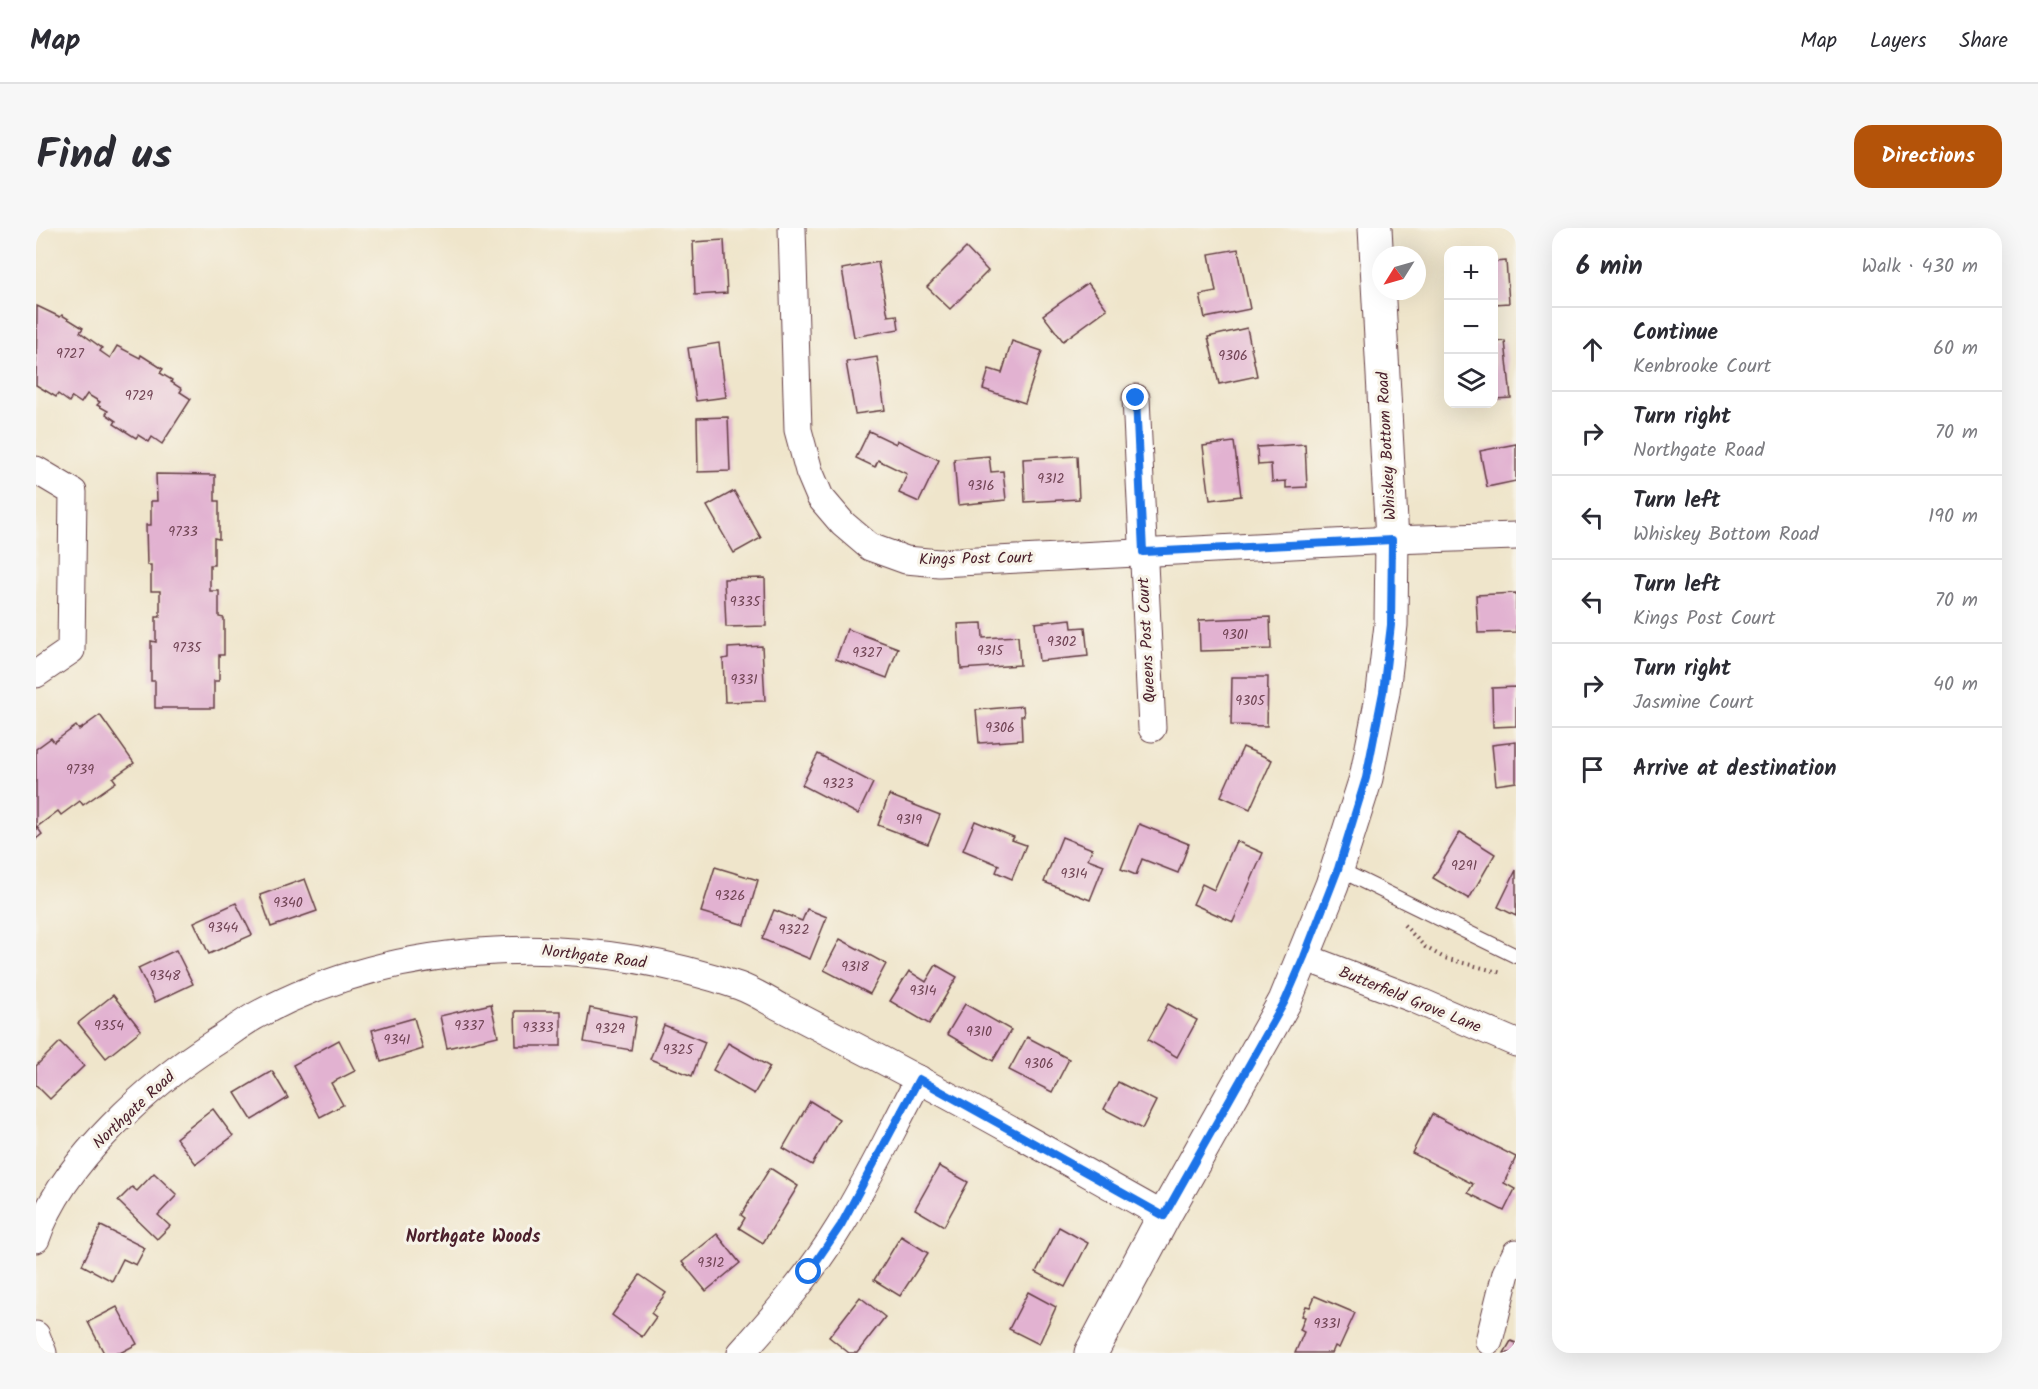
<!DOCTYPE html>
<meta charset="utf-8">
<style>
body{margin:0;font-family:Kalam,sans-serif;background:#f7f7f7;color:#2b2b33}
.controls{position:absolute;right:18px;top:18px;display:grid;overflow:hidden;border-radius:12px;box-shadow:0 6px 24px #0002}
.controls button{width:54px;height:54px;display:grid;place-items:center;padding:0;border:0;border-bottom:2px solid #e1e1e2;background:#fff;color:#2b2b33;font:30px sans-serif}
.compass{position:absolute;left:1336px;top:18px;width:54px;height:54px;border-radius:50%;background:#fff;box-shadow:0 6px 24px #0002;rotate:233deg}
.stop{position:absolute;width:18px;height:18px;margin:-14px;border:4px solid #1a73e8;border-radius:50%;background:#fff}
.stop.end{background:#1a73e8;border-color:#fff;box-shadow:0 2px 6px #0008}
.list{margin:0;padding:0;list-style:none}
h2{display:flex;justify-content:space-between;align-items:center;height:78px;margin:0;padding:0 24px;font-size:26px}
h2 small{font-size:20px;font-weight:400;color:#7c7c81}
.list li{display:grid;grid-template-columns:39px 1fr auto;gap:18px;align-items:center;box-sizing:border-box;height:84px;padding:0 24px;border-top:2px solid #e1e1e2}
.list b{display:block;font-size:22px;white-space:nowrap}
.list p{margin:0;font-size:20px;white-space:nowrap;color:#7c7c81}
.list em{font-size:20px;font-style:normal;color:#7c7c81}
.icon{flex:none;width:33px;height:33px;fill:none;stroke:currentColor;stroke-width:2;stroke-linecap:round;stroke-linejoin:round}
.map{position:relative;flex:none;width:1480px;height:1125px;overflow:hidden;border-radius:18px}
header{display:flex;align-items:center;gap:36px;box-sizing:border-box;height:84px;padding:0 30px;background:#fff;border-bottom:2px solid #e1e1e2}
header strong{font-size:28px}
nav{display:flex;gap:33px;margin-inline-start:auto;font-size:21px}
.intro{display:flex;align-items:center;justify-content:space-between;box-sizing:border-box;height:144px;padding:0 36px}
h1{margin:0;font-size:42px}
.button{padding:15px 27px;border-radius:18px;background:#b45309;color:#fff;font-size:21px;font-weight:700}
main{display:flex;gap:36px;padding:0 36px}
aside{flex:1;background:#fff;border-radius:18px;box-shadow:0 6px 24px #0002}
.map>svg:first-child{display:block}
.building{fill:#e2b2d1}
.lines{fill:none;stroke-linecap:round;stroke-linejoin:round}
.service-casing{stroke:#633d43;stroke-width:16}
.minor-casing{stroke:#633d43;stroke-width:29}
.tertiary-casing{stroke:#633d43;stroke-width:35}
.path{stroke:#633d43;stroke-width:4;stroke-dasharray:1.5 4.5;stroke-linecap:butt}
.service{stroke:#fff;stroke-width:14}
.minor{stroke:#fff;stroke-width:27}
.tertiary{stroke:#fff;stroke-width:33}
.route{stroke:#1a73e8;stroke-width:8}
.labels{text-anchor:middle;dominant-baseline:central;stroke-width:6;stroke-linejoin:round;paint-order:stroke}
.number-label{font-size:14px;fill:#704454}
.street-label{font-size:16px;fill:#4a1f2b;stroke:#f7f3e8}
.neighbourhood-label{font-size:18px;font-weight:bold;fill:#4a1f2b;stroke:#f7f3e8}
</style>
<header>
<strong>Map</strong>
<nav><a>Map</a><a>Layers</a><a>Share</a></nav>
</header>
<div class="intro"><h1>Find us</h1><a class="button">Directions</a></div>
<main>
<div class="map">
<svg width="1480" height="1125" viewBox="0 0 1480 1125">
<rect width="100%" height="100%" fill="#f7f3e8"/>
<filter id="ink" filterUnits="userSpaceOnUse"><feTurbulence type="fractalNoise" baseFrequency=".0167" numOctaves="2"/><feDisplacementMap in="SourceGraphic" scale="12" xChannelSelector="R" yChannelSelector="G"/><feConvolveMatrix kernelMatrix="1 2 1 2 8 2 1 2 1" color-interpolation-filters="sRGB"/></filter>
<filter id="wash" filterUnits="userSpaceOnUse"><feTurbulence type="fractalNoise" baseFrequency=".008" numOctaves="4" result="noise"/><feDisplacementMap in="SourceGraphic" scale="24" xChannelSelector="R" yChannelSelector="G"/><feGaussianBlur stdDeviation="1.35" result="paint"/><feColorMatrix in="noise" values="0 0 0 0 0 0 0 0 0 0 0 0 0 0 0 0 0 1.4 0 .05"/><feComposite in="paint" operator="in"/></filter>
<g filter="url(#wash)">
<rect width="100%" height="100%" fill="#efe5cb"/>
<g id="blocks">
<g class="building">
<path d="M688,12L691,65L659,67L657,14Z"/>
<path d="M930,20L952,43L914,81L891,59Z"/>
<path d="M1202,21L1214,81L1169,90L1164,67L1180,64L1173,26Z"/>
<path d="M1470,33L1473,75L1458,76V34Z"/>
<path d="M842,34L852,88L861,87L863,101L818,109L806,41Z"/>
<path d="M1052,55L1071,81L1027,113L1007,87Z"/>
<path d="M1,78L24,89L26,87L47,100L44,104L66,120L64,123L74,130L81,118L104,130L105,127L127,141L124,145L136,152L135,154L146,161L144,164L155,171L126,216L116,209L113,214L102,207L100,210L78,196L80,193L70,186L72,183L61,177L64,174L51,166L45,175L36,169L33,174L22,166L20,169L0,157Z"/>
<path d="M1211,100L1221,148L1183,156L1172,109Z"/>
<path d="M976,113L1006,123L989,175L947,161L953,141L966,145Z"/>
<path d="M1469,113L1475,170L1458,171V114Z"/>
<path d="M683,115L690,169L660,173L652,120Z"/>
<path d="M841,129L849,182L819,186L810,134Z"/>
<path d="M692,189L694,243L662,244L661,190Z"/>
<path d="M833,203L860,216L861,212L903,232L883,274L863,265L871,246L842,232L839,239L820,230Z"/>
<path d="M1198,214L1205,268L1174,272L1167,218Z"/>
<path d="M1269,216L1271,259L1250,260V253L1236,254L1235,236L1222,237L1221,219Z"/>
<path d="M1480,216V253L1451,259L1444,223Z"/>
<path d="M953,228L955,244L967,243L970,272L922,277L918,231Z"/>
<path d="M1041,228L1043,271L989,274L987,231Z"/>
<path d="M120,246L179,247V273H183V311L178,310V337H174V363H183V389L188,390V427H183V453H178V480H119V453H115V413L120,414V389H124V363H115V337H111L110,297H115V273H121Z"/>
<path d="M698,263L725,310L698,325L671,278Z"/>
<path d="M729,350L730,398L690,399L688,351Z"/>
<path d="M1480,365V404L1442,405L1440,367Z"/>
<path d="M1234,389L1235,421L1164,423L1163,392Z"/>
<path d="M1035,391L1036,400L1049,399L1052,428L1003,433L999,395Z"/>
<path d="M946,395L947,410L982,408L984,437L925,441L922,396Z"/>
<path d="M811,401L862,420L851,450L800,431Z"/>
<path d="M726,418L729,473L689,474L687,431L692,430V420Z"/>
<path d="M1196,449H1232L1231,498L1195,497Z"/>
<path d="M1480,459V498L1457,499L1456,460Z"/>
<path d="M987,478L988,488H985L986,512L943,515L940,482Z"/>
<path d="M64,487L98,535L77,550L80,554L47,577L44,573L25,587L22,583L1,599L6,606L0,611V521L15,510L18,514L40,498L43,502Z"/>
<path d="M1480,514V554L1460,557L1456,517Z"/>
<path d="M1207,519L1236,532L1214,581L1185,568Z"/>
<path d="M782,526L837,555L822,586L766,557Z"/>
<path d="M853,567L904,587L892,616L842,597Z"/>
<path d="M939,593L978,609L976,612L990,617L976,651L960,644L963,637L927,622Z"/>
<path d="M1103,596L1153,616L1142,645L1106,631L1100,647L1085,641Z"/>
<path d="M1424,604L1459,626L1433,671L1397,650Z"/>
<path d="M1026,609L1056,621L1052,631L1068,637L1054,672L1008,654Z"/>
<path d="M1200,613L1227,625L1197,694L1157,676L1166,656L1178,662Z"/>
<path d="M679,639L722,652L709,697L665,684Z"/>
<path d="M1480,642V688L1462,679Z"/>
<path d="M269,651L281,683L235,699L224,667Z"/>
<path d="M200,675L216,707L173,726L158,694Z"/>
<path d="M771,681L791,689L774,731L726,711L738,682L766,693Z"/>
<path d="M804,711L850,736L834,766L788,742Z"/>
<path d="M140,722L157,756L119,774L102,740Z"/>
<path d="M900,737L921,749L893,796L854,773L873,743L890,754Z"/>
<path d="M77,767L105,802L70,830L42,795Z"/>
<path d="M455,776L462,808L411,820L404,788Z"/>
<path d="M929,776L975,802L957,833L911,806Z"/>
<path d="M1132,776L1161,792L1141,829L1112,812Z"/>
<path d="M554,780L600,789L595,822L548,814Z"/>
<path d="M479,783H525V818H480Z"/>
<path d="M378,790L387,821L345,834L336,802Z"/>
<path d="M628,797L669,814L656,848L614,831Z"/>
<path d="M991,809L1033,831L1016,864L973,842Z"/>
<path d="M303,812L319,843L295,855L307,877L284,889L257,837Z"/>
<path d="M24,814L48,838L14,871L0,857V838Z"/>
<path d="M692,815L734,839L718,866L677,842Z"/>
<path d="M236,843L252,870L216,892L199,865Z"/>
<path d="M1082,854L1120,873L1106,901L1068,881Z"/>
<path d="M774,873L803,891L776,937L747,920Z"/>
<path d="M177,881L197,908L160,936L140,910Z"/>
<path d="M1396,886L1480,929L1468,955L1479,961L1468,983L1432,965L1437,956L1376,925Z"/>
<path d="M903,938L932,954L908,998L879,981Z"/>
<path d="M734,940L762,958L727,1015L703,1000L709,990L705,987Z"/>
<path d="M118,945L141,967L122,987L134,998L121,1011L82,973L96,959L101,963Z"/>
<path d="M65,998L109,1020L100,1037L87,1031L76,1053L46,1037Z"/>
<path d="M1023,999L1052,1015L1029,1059L1000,1044Z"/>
<path d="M681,1006L704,1035L670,1063L646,1034Z"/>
<path d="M865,1008L892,1025L864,1068L838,1052Z"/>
<path d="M604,1047L630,1065L615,1085L620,1089L606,1109L576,1087Z"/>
<path d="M992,1064L1020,1079L1003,1116L973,1101Z"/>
<path d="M1279,1068L1319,1085L1303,1120L1299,1118L1296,1125H1259L1268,1104L1264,1102L1269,1089L1266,1088L1270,1078L1274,1079Z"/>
<path d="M824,1069L849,1089L821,1125H813L793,1109Z"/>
<path d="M81,1079L101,1116L84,1125H68L52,1094Z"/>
<path d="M1475,1113L1480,1115V1125H1468Z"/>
</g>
</g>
</g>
<g filter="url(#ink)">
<use href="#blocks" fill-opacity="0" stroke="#633d43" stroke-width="1.5"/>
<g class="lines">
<defs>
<path id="service" d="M1302,641L1480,728"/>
<g id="minor">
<path d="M756,0L762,202L773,243L784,269L807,296L834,319L870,332L903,335L1356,312L1480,308"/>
<path d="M1100,170L1116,500"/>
<path d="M0,242L37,264L35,422L0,446"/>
<path d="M1268,729L1378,771L1480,815"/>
<path d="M0,1011C26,933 115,855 183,812C195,804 208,794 221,787C367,708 549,705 703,758C717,763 731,772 744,779C769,792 794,805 819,818C924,872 1026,931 1128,988"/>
<path d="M0,1107L7,1125"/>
<path d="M1453,1113L1470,1045L1480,1025"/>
<path d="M705,1125C741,1085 776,1044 804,998C833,951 857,900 883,851"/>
</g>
<path id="tertiary" d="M1055,1125L1128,988L1249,773L1296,657L1330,550L1347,464L1355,397L1356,312L1339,0"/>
</defs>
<use href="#service" class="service-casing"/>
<use href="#minor" class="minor-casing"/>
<use href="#tertiary" class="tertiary-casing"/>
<path class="path" d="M1368,697L1389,719L1408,730L1466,745"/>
<use href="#service" class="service"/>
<use href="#minor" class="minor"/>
<use href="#tertiary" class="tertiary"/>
</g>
</g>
<g class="lines" filter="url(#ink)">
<path class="route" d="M773,1044L805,997L883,851L1128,988L1249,773L1268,729L1302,641L1330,550L1347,464L1355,397L1356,312L1107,324L1100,170"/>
</g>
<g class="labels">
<g class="number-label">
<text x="34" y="126">9727</text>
<text x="1197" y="128">9306</text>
<text x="103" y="168">9729</text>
<text x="1015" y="251">9312</text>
<text x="945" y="258">9316</text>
<text x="147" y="304">9733</text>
<text x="709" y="374">9335</text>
<text x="1199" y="407">9301</text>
<text x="1026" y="414">9302</text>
<text x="151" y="420">9735</text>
<text x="954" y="423">9315</text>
<text x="831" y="425">9327</text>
<text x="708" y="452">9331</text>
<text x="1214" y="473">9305</text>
<text x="964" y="500">9306</text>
<text x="44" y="542">9739</text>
<text x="802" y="556">9323</text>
<text x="873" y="592">9319</text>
<text x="1428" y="638">9291</text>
<text x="1038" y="646">9314</text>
<text x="694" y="668">9326</text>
<text x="252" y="675">9340</text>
<text x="187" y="700">9344</text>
<text x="758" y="702">9322</text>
<text x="819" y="739">9318</text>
<text x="129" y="748">9348</text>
<text x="887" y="763">9314</text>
<text x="73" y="798">9354</text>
<text x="433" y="798">9337</text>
<text x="502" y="800">9333</text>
<text x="574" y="801">9329</text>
<text x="943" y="804">9310</text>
<text x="361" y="812">9341</text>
<text x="642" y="822">9325</text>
<text x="1003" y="836">9306</text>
<text x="675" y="1035">9312</text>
<text x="1291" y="1096">9331</text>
</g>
<g class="street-label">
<text transform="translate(1351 218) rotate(-93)">Whiskey Bottom Road</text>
<text transform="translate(940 331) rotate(-1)">Kings Post Court</text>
<text transform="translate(1111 412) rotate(-93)">Queens Post Court</text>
<text transform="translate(558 729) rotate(7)">Northgate Road</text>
<text transform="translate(1374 772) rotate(22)">Butterfield Grove Lane</text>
<text transform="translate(98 882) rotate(-43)">Northgate Road</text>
</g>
<g class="neighbourhood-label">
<text x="437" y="1009">Northgate Woods</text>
</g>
</g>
</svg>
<div class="controls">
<button>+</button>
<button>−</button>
<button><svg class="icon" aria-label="layers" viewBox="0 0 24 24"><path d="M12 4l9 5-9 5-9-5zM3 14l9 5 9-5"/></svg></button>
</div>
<svg class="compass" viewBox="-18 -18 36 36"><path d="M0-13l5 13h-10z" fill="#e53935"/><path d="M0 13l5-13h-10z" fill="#7c7c81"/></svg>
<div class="stop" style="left:773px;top:1044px"></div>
<div class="stop end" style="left:1100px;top:170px"></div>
</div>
<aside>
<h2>6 min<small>Walk · 430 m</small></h2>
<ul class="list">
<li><svg class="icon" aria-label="ahead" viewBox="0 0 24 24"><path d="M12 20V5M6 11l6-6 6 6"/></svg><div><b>Continue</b><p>Kenbrooke Court</p></div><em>60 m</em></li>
<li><svg class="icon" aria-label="right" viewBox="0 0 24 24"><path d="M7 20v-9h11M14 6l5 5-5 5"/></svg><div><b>Turn right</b><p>Northgate Road</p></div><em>70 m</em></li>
<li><svg class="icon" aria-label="left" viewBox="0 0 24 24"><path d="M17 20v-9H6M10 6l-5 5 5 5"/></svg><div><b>Turn left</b><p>Whiskey Bottom Road</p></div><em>190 m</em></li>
<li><svg class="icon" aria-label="left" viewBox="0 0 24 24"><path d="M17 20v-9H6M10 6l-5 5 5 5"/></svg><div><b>Turn left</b><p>Kings Post Court</p></div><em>70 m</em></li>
<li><svg class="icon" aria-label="right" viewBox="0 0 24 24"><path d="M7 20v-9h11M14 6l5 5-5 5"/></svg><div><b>Turn right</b><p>Jasmine Court</p></div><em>40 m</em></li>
<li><svg class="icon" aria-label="arrive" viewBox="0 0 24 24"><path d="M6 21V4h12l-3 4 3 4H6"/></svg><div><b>Arrive at destination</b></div></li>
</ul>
</aside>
</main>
